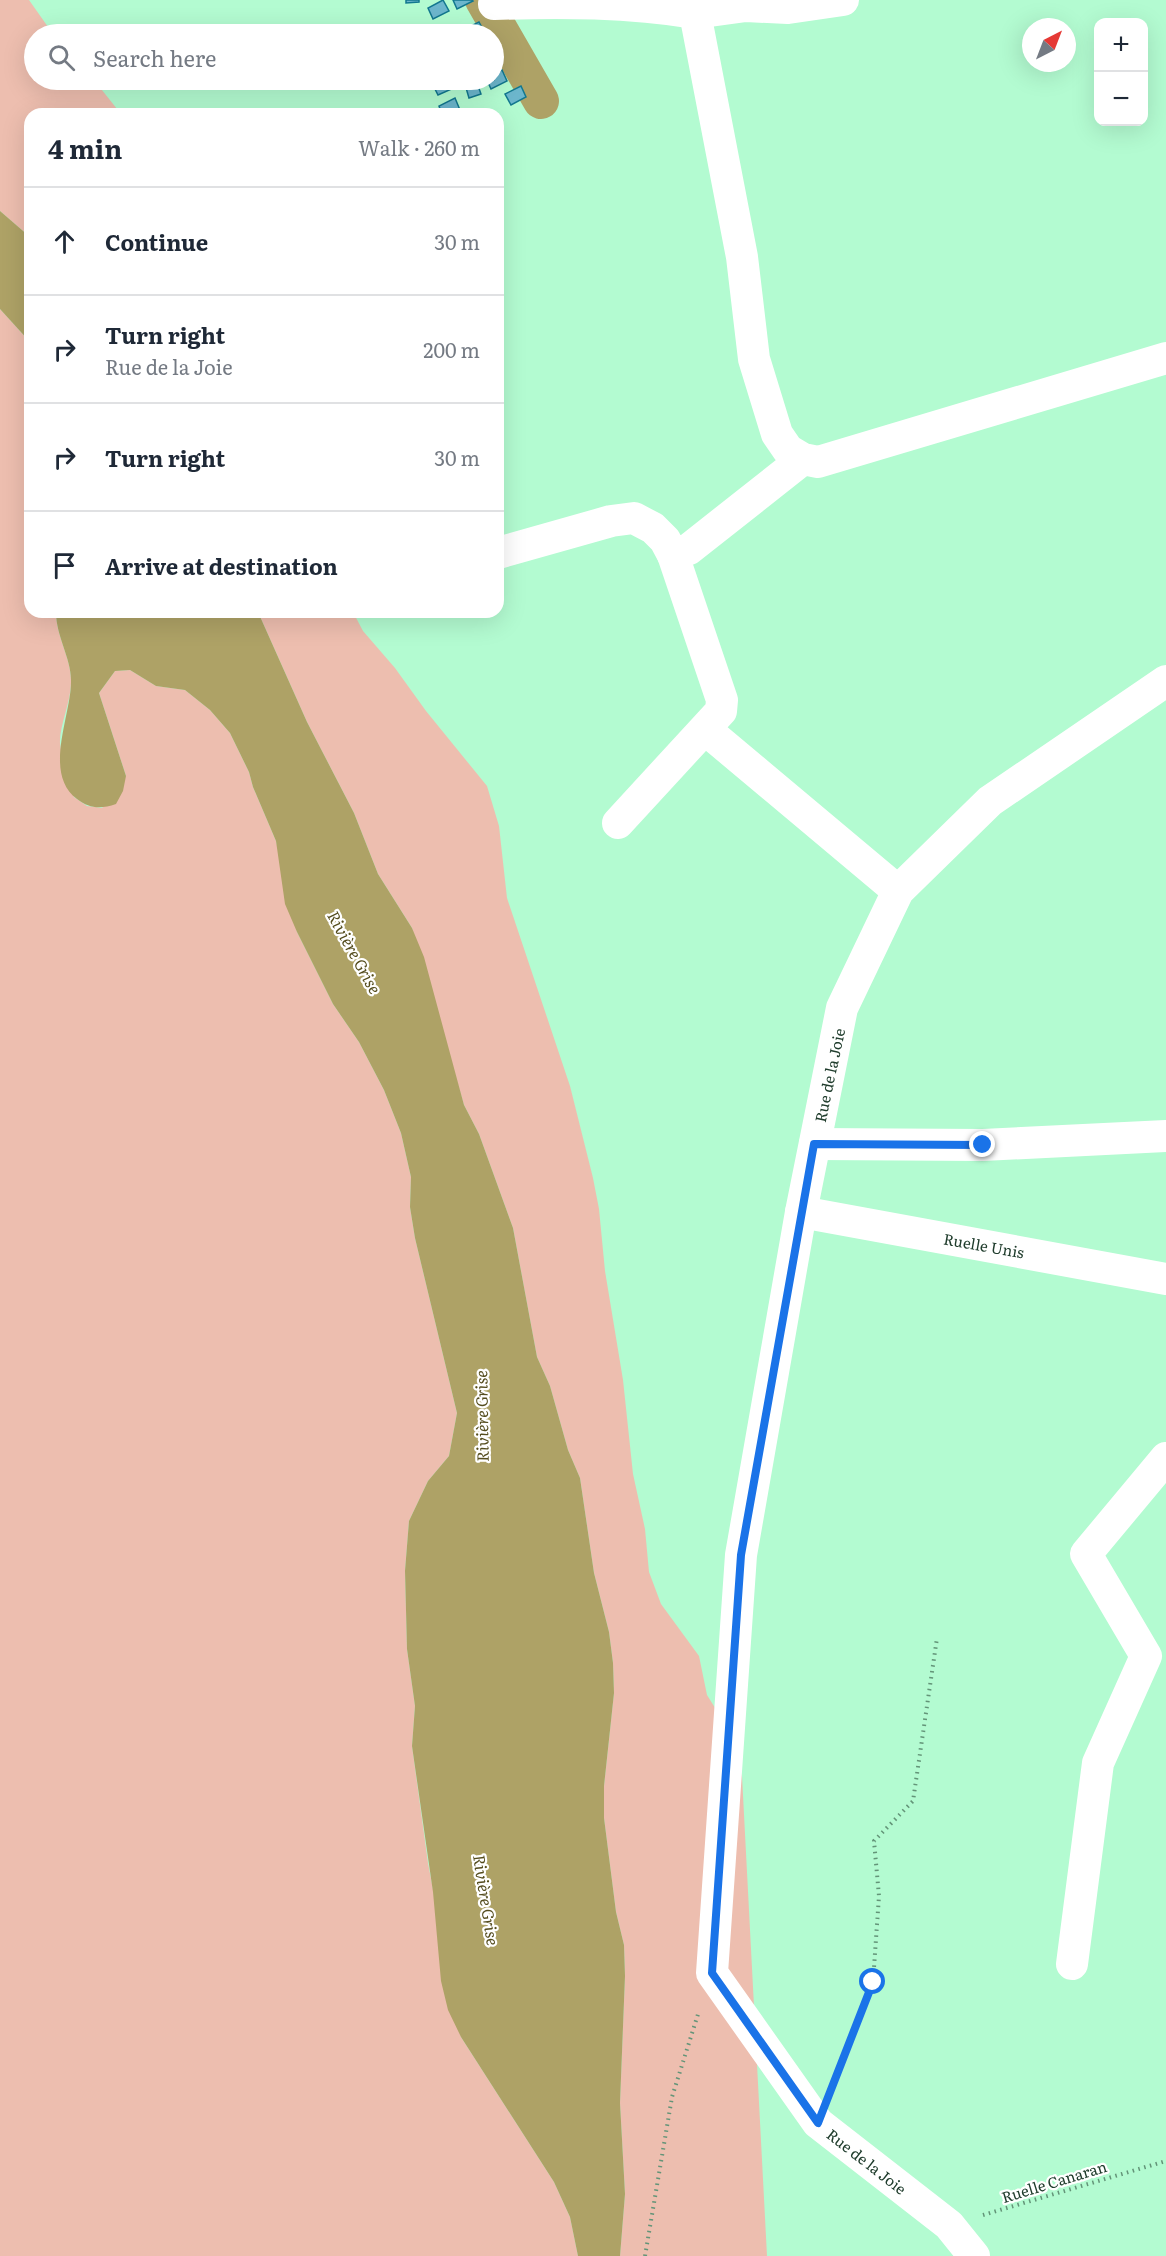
<!DOCTYPE html>
<meta charset="utf-8">
<style>
body{margin:0;font-family:Literata,serif;background:#f2f2f3;color:#1f2937}
.controls{position:absolute;right:18px;top:18px;display:grid;overflow:hidden;border-radius:12px;box-shadow:0 6px 24px #0002}
.controls button{width:54px;height:54px;display:grid;place-items:center;padding:0;border:0;border-bottom:2px solid #e0e1e3;background:#fff;color:#1f2937;font:30px sans-serif}
.compass{position:absolute;left:1022px;top:18px;width:54px;height:54px;border-radius:50%;background:#fff;box-shadow:0 6px 24px #0002;rotate:42deg}
.stop{position:absolute;width:18px;height:18px;margin:-14px;border:4px solid #1a73e8;border-radius:50%;background:#fff}
.stop.end{background:#1a73e8;border-color:#fff;box-shadow:0 2px 6px #0008}
.list{margin:0;padding:0;list-style:none}
h2{display:flex;justify-content:space-between;align-items:center;height:78px;margin:0;padding:0 24px;font-size:26px}
h2 small{font-size:20px;font-weight:400;color:#747a83}
.list li{display:grid;grid-template-columns:39px 1fr auto;gap:18px;align-items:center;box-sizing:border-box;height:108px;padding:0 24px;border-top:2px solid #e0e1e3}
.list b{display:block;font-size:22px;white-space:nowrap}
.list p{margin:0;font-size:20px;white-space:nowrap;color:#747a83}
.list em{font-size:20px;font-style:normal;color:#747a83}
.icon{flex:none;width:33px;height:33px;fill:none;stroke:currentColor;stroke-width:2;stroke-linecap:round;stroke-linejoin:round}
.map{position:relative;flex:none;width:1166px;height:2256px;overflow:hidden}
.search{position:absolute;background:#fff;box-shadow:0 6px 24px #0002;left:24px;top:24px;width:480px;height:66px;display:flex;align-items:center;gap:15px;box-sizing:border-box;padding:0 21px;border-radius:33px;color:#747a83;font-size:22px}
.panel{position:absolute;background:#fff;box-shadow:0 6px 24px #0002;left:24px;top:108px;width:480px;height:510px;border-radius:18px}
.map>svg:first-child{display:block}
.green{fill:#edbeaf}
.water{fill:#aea266}
.lines{fill:none;stroke-linecap:round;stroke-linejoin:round}
.canal{stroke:#aea266;stroke-width:36}
.building{fill:#6cb6cc;stroke:#12778f;stroke-width:1.5}
.path{stroke:#639478;stroke-width:4;stroke-dasharray:1.5 4.5;stroke-linecap:butt}
.street{stroke:#fff;stroke-width:32}
.route{stroke:#1a73e8;stroke-width:8}
.labels{text-anchor:middle;dominant-baseline:central;stroke-width:4.5;stroke-linejoin:round;paint-order:stroke}
.street-label{font-size:15px;fill:#203d2d;stroke:#fff}
.water-label{font-size:16px;font-style:italic;fill:#544c1d;stroke:#fff}
</style>
<div class="map">
<svg width="1166" height="2256" viewBox="0 0 1166 2256">
<rect width="100%" height="100%" fill="#b3fbd1"/>
<g class="green">
<path d="M0,0H29L53,34H34V80H94L121,114H30V237L0,211Z"/>
<path d="M0,309L30,342V612H56C56,636 71,658 71,680C72,700 59,726 60,743C62,761 70,780 74,797L87,806L102,808L126,776L99,693L115,671L130,670L156,686L185,690L210,710L230,733L249,772L253,787L276,841L297,932L333,1004L359,1042L384,1090L401,1133L411,1177L410,1207L415,1238L457,1413L449,1456L428,1481L409,1521L405,1571L407,1649L415,1706L412,1746L428,1863L461,2037L554,2182L570,2217L578,2256H0Z"/>
<path d="M258,612H353L363,631L395,668L426,711L487,786L499,826L507,898L570,1086L593,1178L599,1209L605,1271L623,1380L633,1474L645,1529L649,1572L661,1604L699,1656L707,1695L727,1727L742,1776L767,2256H620L625,2194L620,2103L625,1976L624,1945L616,1912L604,1818V1786L614,1693L613,1663L609,1632L594,1573L580,1478L568,1450L550,1386L537,1357L513,1228L479,1134L464,1105L412,928L378,874L354,813L307,722Z"/>
</g>
<g class="water">
<path d="M0,211L30,237V342L0,309Z"/>
<path d="M56,612H258L307,722L354,813L378,874L412,928L424,957L464,1105L479,1134L513,1228L537,1357L550,1386L568,1450L580,1478L594,1573L609,1632L613,1663L614,1693L604,1786V1818L616,1912L624,1945L625,1976L620,2103L625,2194L620,2256H578L570,2217L554,2182L461,2037L448,2010L441,1981L433,1892L412,1746L415,1706L407,1649L405,1571L409,1521L428,1481L449,1456L457,1413L415,1238L410,1207L411,1177L401,1133L384,1090L359,1042L333,1004L297,932L285,904L276,841L253,787L249,772L230,733L210,710L185,690L156,686L130,670L115,671L99,693L126,776L123,791L116,804C101,809 90,809 77,799C42,773 72,714 71,680C71,658 56,636 56,612Z"/>
</g>
<g class="lines">
<path class="canal" d="M483,0L541,101"/>
</g>
<g class="building">
<path d="M406,0H419V2L406,3Z"/>
<path d="M443,0L449,11L433,19L428,8Z"/>
<path d="M453,0H472L473,1L457,9Z"/>
<path d="M479,22L485,33L466,34L463,30Z"/>
<path d="M406,27L410,34H390Z"/>
<path d="M502,70L507,81L491,89L487,80H494V74Z"/>
<path d="M443,80H450L454,88L438,95L433,85Z"/>
<path d="M476,80L481,94L469,98L464,81Z"/>
<path d="M521,86L526,97L511,105L505,94Z"/>
<path d="M455,98L460,110L451,114H442L439,106Z"/>
</g>
<g class="lines">
<g class="path">
<path d="M832,2085L873,1982L879,1896L874,1841L913,1801L937,1638"/>
<path d="M983,2215L1166,2161"/>
<path d="M645,2256L672,2097L699,2011"/>
</g>
<g class="street">
<path d="M843,0L788,8L746,6L695,13L742,257L754,359L777,434L788,450L803,459L818,462L1166,358"/>
<path d="M494,4C563,2 627,2 695,13"/>
<path d="M498,553L611,521L634,518L653,528L665,540L673,555L689,549L803,459"/>
<path d="M706,730L898,891"/>
<path d="M618,823L721,711L722,700L673,555"/>
<path d="M815,1144L983,1145L1166,1136"/>
<path d="M801,1212L1166,1279"/>
<path d="M1072,1964L1098,1763L1146,1656L1086,1554L1166,1458"/>
<path d="M974,2256L949,2225L818,2123L712,1973L741,1555L801,1212L842,1008L898,891L990,801L1166,681"/>
</g>
</g>
<g class="lines">
<path class="route" d="M873,1982L818,2123L712,1973L741,1555L814,1144L983,1145"/>
</g>
<g class="labels">
<g class="street-label">
<text transform="translate(829 1075) rotate(-78)">Rue de la Joie</text>
<text transform="translate(984 1245) rotate(10)">Ruelle Unis</text>
<text transform="translate(867 2161) rotate(38)">Rue de la Joie</text>
<text transform="translate(1054 2181) rotate(-17)">Ruelle Canaran</text>
</g>
<g class="water-label">
<text transform="translate(355 952) rotate(61)">Rivière Grise</text>
<text transform="translate(481 1416) rotate(-91)">Rivière Grise</text>
<text transform="translate(487 1900) rotate(81)">Rivière Grise</text>
</g>
</g>
</svg>
<div class="controls">
<button>+</button>
<button>−</button>
</div>
<svg class="compass" viewBox="-18 -18 36 36"><path d="M0-13l5 13h-10z" fill="#e53935"/><path d="M0 13l5-13h-10z" fill="#747a83"/></svg>
<div class="stop" style="left:873px;top:1982px"></div>
<div class="stop end" style="left:983px;top:1145px"></div>
<div class="search"><svg class="icon" aria-label="search" viewBox="0 0 24 24"><circle cx="10" cy="10" r="6"/><path d="M15 15l6 6"/></svg>Search here</div>
<section class="panel">
<h2>4 min<small>Walk · 260 m</small></h2>
<ul class="list">
<li><svg class="icon" aria-label="ahead" viewBox="0 0 24 24"><path d="M12 20V5M6 11l6-6 6 6"/></svg><div><b>Continue</b></div><em>30 m</em></li>
<li><svg class="icon" aria-label="right" viewBox="0 0 24 24"><path d="M7 20v-9h11M14 6l5 5-5 5"/></svg><div><b>Turn right</b><p>Rue de la Joie</p></div><em>200 m</em></li>
<li><svg class="icon" aria-label="right" viewBox="0 0 24 24"><path d="M7 20v-9h11M14 6l5 5-5 5"/></svg><div><b>Turn right</b></div><em>30 m</em></li>
<li><svg class="icon" aria-label="arrive" viewBox="0 0 24 24"><path d="M6 21V4h12l-3 4 3 4H6"/></svg><div><b>Arrive at destination</b></div></li>
</ul>
</section>
</div>
